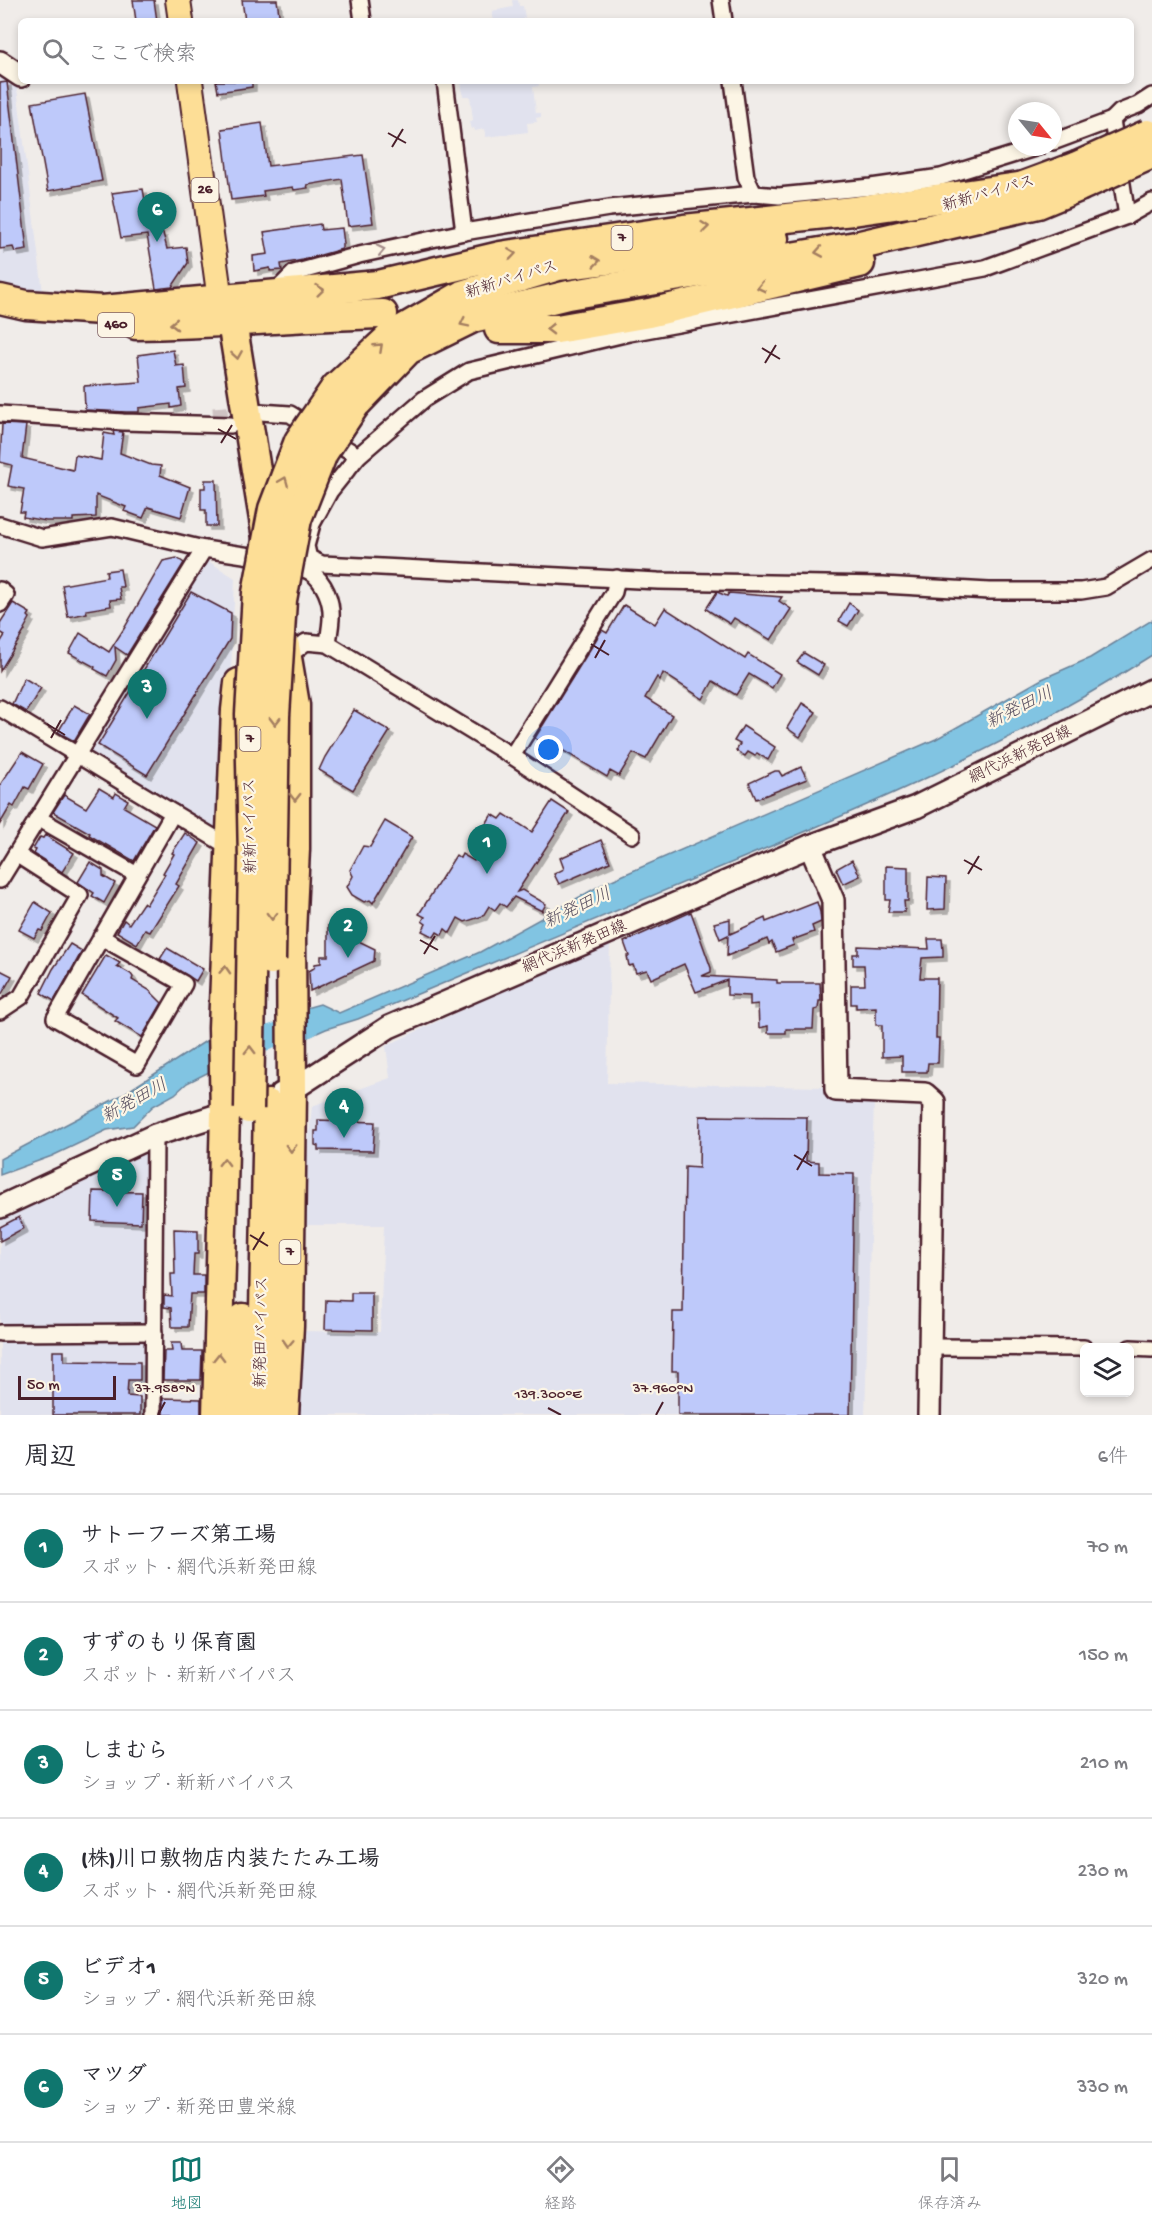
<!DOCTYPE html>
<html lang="ja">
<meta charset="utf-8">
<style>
body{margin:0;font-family:"Gochi Hand","Klee One",sans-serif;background:#f7f7f7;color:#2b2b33}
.controls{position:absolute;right:18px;bottom:18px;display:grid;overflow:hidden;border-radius:9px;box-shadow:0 3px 9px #0003}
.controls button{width:54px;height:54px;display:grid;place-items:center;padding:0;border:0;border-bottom:2px solid #e1e1e2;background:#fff;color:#2b2b33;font:30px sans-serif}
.compass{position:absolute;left:1008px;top:102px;width:54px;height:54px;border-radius:50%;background:#fff;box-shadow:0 3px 9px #0003;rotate:120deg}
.scale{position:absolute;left:18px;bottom:15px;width:98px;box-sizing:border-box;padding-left:6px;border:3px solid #4a1f2b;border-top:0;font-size:16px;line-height:21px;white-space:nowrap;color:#4a1f2b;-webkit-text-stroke:4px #fcf5e5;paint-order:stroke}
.you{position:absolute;left:549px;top:750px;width:21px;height:21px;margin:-15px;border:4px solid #fff;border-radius:50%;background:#1a73e8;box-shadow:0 0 0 9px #1a73e833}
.badge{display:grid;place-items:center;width:39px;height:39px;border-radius:50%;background:#0f766e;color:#fff;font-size:20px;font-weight:700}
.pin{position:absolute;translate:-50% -50px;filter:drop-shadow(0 2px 3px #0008)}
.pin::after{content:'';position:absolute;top:32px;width:21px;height:18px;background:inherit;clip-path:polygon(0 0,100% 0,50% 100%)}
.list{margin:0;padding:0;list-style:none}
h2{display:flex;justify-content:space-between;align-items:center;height:78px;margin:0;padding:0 24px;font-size:26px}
h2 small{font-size:20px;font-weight:400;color:#7c7c81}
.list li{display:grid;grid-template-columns:39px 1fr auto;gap:18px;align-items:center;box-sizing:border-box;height:108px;padding:0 24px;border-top:2px solid #e1e1e2}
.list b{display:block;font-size:22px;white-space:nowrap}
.list p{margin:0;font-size:20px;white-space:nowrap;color:#7c7c81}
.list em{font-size:20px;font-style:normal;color:#7c7c81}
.icon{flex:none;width:33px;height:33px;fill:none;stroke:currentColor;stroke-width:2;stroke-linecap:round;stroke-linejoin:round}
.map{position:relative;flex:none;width:1152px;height:1415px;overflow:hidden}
.search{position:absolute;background:#fff;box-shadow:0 3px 9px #0003;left:18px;right:18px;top:18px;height:66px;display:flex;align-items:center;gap:15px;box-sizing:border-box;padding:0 21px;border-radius:9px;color:#7c7c81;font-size:22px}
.sheet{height:726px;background:#fff}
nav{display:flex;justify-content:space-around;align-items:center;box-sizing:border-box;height:84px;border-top:2px solid #e1e1e2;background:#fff;font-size:16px;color:#7c7c81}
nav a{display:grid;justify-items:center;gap:3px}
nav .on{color:#0f766e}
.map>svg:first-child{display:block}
.built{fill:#e1e2ee}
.water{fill:#81c4e2;stroke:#6b8299;stroke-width:1.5}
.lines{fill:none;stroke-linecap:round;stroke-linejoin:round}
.river{stroke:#81c4e2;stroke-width:24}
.building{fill:#bec9fa;stroke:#4a1f2b;stroke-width:1.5;filter:url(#shadow)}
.street-tunnel{stroke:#cfc3c3;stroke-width:15;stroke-dasharray:15 8;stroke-linecap:butt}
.street-casing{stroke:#4a1f2b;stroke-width:20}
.secondary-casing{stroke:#4a1f2b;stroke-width:26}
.primary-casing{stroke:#4a1f2b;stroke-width:28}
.highway-casing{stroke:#4a1f2b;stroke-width:33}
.street{stroke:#fcf5e5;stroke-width:15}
.secondary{stroke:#fcf5e5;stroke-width:21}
.primary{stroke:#fdde96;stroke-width:24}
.highway{stroke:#fdde96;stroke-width:28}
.highway-bridge-casing{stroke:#4a1f2b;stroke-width:33;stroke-linecap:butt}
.highway-bridge{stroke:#fdde96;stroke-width:28}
.oneway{stroke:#a47e60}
.oneway2{stroke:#a38a88}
.ticks{fill:none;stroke:#4a1f2b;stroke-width:2}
.labels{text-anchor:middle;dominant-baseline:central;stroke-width:4.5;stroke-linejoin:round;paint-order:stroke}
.shield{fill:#fcf5e5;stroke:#7f5f63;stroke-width:1.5}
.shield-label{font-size:15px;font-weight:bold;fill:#4a1f2b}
.street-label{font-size:16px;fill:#4a1f2b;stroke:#fcf5e5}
.water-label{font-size:18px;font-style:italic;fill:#5a5162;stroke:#fcf5e5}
.ticks-label{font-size:15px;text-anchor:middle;fill:#4a1f2b;stroke:#fcf5e5;stroke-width:4.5;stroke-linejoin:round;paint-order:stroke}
</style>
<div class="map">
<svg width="1152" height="1415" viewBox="0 0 1152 1415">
<defs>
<filter id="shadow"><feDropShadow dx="4" dy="4" stdDeviation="0" flood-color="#0004"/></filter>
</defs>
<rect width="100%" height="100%" fill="#f0ece9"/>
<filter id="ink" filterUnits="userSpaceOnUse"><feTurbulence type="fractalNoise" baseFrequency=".0167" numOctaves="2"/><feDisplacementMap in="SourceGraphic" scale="12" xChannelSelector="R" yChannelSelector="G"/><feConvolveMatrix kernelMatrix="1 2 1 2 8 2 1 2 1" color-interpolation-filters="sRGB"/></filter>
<g filter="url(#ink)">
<g class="built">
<path d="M512,0H518L519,6H523L525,18H523V21H494L492,11L513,7Z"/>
<path d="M0,70L16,80L43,292L24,291L0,284Z"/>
<path d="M461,81H538L539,86L533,87L536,113H541V117L536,118L537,122L527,123L528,132L486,137L484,129L475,131L474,128L471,129L469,122L473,120L470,96H463Z"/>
<path d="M200,556L235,578L224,835L85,752Z"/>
<path d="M610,939L607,1083L826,1087L874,1100L865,1415H296V1331L380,1332L384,1225H300L312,1106L390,1078L386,1046Z"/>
<path d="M151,1146L148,1415H0V1215Z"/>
</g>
<g class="water">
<path d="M1152,620V655C1008,748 850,814 692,879C580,925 469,973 358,1019L326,1029L301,1040L302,1009L320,1004L339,1013L480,952L605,883L936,739L1042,679L1090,658Z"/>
<path d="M212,1037L211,1071L187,1083L175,1094L153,1106L133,1126L107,1130L52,1156L0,1175V1159L122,1095Z"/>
</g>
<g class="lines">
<path class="river" d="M233,1049L308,1025"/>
</g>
<g class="building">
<path d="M133,0H154L157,21H136Z"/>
<path d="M242,0H277L280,21H245Z"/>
<path d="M216,81H252V87L218,92Z"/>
<path d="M7,82L27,250L15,252L13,247L0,249V83Z"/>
<path d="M85,94L102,181L48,191L32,103Z"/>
<path d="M262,123L268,166L363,155L373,223L348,226L342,179L307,185L308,188L294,190L293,187L263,191L264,196L231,200L222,129Z"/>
<path d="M143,189L151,234L163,233L167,249L186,247L188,263L172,287L156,289L147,235L121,238L112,193Z"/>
<path d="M320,224L321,230L342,228L344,244H342V249L303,260L281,264L282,270L270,271V268L254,271L253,256L268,254L264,232Z"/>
<path d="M173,350L176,366L184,365L186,388L179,389L181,406L171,408V404L139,408V412H126L85,410L84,386L141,382L138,355Z"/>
<path d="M2,424L26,425L22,458L73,470L75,455L101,460L104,433L114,435L113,431L123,432L120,453L151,465L161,466L160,475L190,487L181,517L148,507L143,518L124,511L126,507L96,495V517L73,518V521H46L23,517L24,512H20L24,489L8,486L12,465L0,462Z"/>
<path d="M205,480H216L217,526H206V510H201V488H205Z"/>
<path d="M177,558L184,563L127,655L115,647L116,660L107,676L94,669L95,667L69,653L80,633L109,652L125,627L163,561Z"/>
<path d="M120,569L123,587H119L121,599L110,600L111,606L86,610L87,613L68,617L62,585L107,577L106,571Z"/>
<path d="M191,592L231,613L230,639L147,775L98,745Z"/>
<path d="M717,592L727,596L729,593L782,597L779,601L791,609L771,640L734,618L730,624L706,609Z"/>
<path d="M13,603L30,613L28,616L30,618L24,629L25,630L0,671V643L5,635L0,632V623Z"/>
<path d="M849,603L858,610L848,626L839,621Z"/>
<path d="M624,605L655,624L665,608L745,659L748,654L780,674L772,688L749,674L736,695L713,681L703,699L663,673L660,680L657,677L645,698L672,715L646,759L633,753L619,776L610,771L607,777L544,739L541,743L535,738L602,630L607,633Z"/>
<path d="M804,653L824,665L818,675L797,662Z"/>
<path d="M24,678L41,688L26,712L12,704Z"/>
<path d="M802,703L816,712L800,737L787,728Z"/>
<path d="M74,705L90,714L74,741L58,732Z"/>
<path d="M354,710L390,731L353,790L319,770L325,757Z"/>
<path d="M743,726L775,747L768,760L757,753L755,756L748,752L745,756L736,751L740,744L734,741Z"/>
<path d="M22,752L43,764L29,789L25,787L14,807L11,805L0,824V785Z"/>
<path d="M801,767L807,779L756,799L749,783L775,771H779L782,776Z"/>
<path d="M99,788L114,797L116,793L128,800L124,807L155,825L134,861L89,835L90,833L53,812L64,795L86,808Z"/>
<path d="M552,801L569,812L517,892L522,890L546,904L542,911L514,897L506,907L500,903L495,910L489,906L483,916L465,922L458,918L450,933L445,929L442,935L437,932L434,937L422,931L426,924L422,921L425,917L419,914L456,855L460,858L462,854L474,861L484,844L477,839L492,814L500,819L504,814L532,832Z"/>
<path d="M385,821L412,837L373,903L370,900L364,902L352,895L347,887L353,876L350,870L363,846L370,847Z"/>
<path d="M185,833L200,843L176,884L179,886L150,932L145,930L137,944L117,932L124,920L129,924L143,903L146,905L165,874L163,873L174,854L172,853Z"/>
<path d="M45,835L74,853L62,872L34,854L36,850L33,849L40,837L43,838Z"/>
<path d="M601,840L610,862L559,884L554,874L564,869L560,858Z"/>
<path d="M852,860L860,876L843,884L836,869Z"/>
<path d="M90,862L103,870V876L115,883L104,903L92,896L94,893L78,882Z"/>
<path d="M886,866L908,867V901H904L905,912H888L890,900H886Z"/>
<path d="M928,877L946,878L945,909L927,910Z"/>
<path d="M35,902L52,913L42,931L39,930L34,938L19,930Z"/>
<path d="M817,902L820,912L821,922L812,926L814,932L792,940L794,945L776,952L772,942L769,944L767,939L727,956L728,935L720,939L714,923L730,919V934L765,918L766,922Z"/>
<path d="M691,912L711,968V972L702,976L777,980V983H820L821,1001H819L818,1009L814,1010L813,1029H786V1033H768V1026L759,1028L758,1004L750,1005V996L727,995V980L696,992L684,964L651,979L647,970L636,973L633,965L629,966L627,956H629L624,942Z"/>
<path d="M328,926L375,949L374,961L310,991L309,971L314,968L315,964L321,963V956H328Z"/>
<path d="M928,939H942L943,950V957L922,958L920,978H937L936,1038H939L938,1063H928L927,1072H902V1056L882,1057V1025H876V1007L856,1008V1004H851V985H865L864,965H853V954H858V946L929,949Z"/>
<path d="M70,944L82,951L54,1001L41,993L53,969Z"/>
<path d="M167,948L203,969L196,981L160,959Z"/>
<path d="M106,955L120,963L117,966L131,974L133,977L132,980L149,990L162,1003L142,1037L115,1021L118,1018L82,995Z"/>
<path d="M0,970L12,976L0,997Z"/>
<path d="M700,1116L807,1117L806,1161L819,1162V1173L854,1174L850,1415H678V1371H672L673,1312H683L685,1167L699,1168Z"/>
<path d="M318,1120L375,1122L373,1151L318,1150V1146L315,1145V1131H318Z"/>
<path d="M93,1191L142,1192L141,1223L92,1221Z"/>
<path d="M19,1217L24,1228L0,1241V1227Z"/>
<path d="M174,1229L198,1230V1254H194L193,1275H204V1294H190L188,1327H172L171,1308L164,1307V1295L172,1296L171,1274H175Z"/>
<path d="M351,1293H372V1330L325,1329L326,1300L351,1301Z"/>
<path d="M171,1343H181L182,1351H202L201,1380H163L164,1351H172Z"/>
<path d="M53,1351H64V1361L140,1362V1380H128L127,1396L140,1397V1415H53Z"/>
<path d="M163,1398L201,1399V1415H163Z"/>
</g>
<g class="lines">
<path class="street-tunnel" d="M213,415L251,412"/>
<defs>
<g id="street">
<path d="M360,0L363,21"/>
<path d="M721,0L724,21"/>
<path d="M445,81L464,232"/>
<path d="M733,81L746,177L754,194"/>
<path d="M1112,120L1127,216"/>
<path d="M1053,142L1112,120L1120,112L1138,105L1152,96"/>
<path d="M274,293L294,273L359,255L464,232L609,208L754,194L779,196L871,187L941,177L1038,147"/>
<path d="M260,412L290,414L358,456"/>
<path d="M0,414L123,422L231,425"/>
<path d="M0,525L42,538L112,527L204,549L270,559"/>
<path d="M309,558L322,564L658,581L883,585L989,591H1081L1106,587L1152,560"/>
<path d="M304,569C320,574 330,595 331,611C332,621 329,633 328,644"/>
<path d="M312,572L306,546L312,524L330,491L358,456L424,399L469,371L629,333L985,268L1127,216L1152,202"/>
<path d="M0,590L6,595L0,604"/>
<path d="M287,657L306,642L328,644L512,756L632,835"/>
<path d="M0,708L231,848"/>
<path d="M512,756L614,592L617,578"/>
<path d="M38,818L137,875"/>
<path d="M0,880L204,549"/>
<path d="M101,937L184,984L137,1065L55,1018L173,813"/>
<path d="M0,1011L21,997L80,895L16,854"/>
<path d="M0,1333L154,1332"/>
<path d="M929,1347L1084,1348"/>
<path d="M1130,1348L1152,1349"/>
<path d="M153,1415L155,1135"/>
</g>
<g id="secondary">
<path d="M0,62L21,76"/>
<path d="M810,846L833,900L836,1090L925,1094L934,1102L929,1415"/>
<path d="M281,1094L292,1090L389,1027L810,846L916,807L1152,690"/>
<path d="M0,1207L155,1135L237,1109"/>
</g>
<g id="primary">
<path d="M178,0L181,21"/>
<path d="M190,81L220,300"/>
</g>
<g id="highway">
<path d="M1007,192L1077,166"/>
<path d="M0,299L26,305L102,310L378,285L500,256L684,229L853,211L1025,186"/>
<path d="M220,300L232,322L267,538"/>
<path d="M136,325C219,324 300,316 383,314"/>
<path d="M499,329H557L649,313L860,263"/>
<path d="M336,387L391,336L462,295L558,266L774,239"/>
<path d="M355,405L408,350L473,318L568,295L856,246L1038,204L1079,187"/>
<path d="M217,1415L225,1113L223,1028L236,710L239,683"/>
<path d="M241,1415L243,1318"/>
<path d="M262,1415L268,1104"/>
<path d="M284,1415L289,1326L292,1090L291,933L295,849V705L285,646"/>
</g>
</defs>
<use href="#street" class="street-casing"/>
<use href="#secondary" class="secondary-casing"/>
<use href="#primary" class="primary-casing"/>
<use href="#highway" class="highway-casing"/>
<use href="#street" class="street"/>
<use href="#secondary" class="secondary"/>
<use href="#primary" class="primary"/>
<use href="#highway" class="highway"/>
<defs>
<g id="highway-bridge">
<path d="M1077,166L1148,134"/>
<path d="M1079,187L1152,154"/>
<path d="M271,960L275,716L282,600L297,519L323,453L355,405"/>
<path d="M249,1109L253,860L250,714L257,593L273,509L299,441L336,387"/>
</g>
</defs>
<use href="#highway-bridge" class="highway-bridge-casing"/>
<use href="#highway-bridge" class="highway-bridge"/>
</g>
<defs><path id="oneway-chevron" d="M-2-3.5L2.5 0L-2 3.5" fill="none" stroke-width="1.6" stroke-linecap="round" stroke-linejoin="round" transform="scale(1.5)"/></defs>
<g class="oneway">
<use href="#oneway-chevron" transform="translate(705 227) rotate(-6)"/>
<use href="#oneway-chevron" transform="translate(819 252) rotate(170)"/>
<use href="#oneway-chevron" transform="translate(512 254) rotate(-8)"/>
<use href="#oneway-chevron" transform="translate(596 261) rotate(-7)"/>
<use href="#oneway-chevron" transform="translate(761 287) rotate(167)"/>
<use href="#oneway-chevron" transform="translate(320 290) rotate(-6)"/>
<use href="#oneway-chevron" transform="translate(464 323) rotate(154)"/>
<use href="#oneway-chevron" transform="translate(174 324) rotate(179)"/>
<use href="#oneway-chevron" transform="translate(550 329) rotate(179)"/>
<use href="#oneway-chevron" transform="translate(379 347) rotate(-43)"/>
<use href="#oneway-chevron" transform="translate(237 355) rotate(81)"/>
<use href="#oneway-chevron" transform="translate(284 481) rotate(-68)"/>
<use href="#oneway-chevron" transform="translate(275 721) rotate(91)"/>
<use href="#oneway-chevron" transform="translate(295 797) rotate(90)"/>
<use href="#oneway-chevron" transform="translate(272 916) rotate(91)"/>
<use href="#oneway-chevron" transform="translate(225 970) rotate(-87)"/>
<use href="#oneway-chevron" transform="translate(250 1050) rotate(-89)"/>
<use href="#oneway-chevron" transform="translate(291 1148) rotate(91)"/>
<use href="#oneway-chevron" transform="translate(224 1162) rotate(-89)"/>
<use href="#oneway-chevron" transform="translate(288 1343) rotate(93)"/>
<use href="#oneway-chevron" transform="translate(219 1357) rotate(-89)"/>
</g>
<use class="oneway2" href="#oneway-chevron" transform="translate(381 250) rotate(-12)"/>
</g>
<path class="ticks" d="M388,133L406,143M392,147L403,129M762,348L780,359M765,363L776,345M218,429L236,439M221,443L232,425M591,644L609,655M595,658L605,640M47,724L65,735M51,738L61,720M964,860L982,870M968,874L979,856M420,940L438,950M424,954L435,936M794,1155L812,1166M797,1170L808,1151M250,1235L268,1246M253,1250L264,1232M548,1408L561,1415M158,1415L165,1402M656,1415L663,1402"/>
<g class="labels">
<g class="shield">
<rect x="191.5" y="178" width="27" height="24" rx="4.5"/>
<rect x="611.5" y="226" width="21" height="24" rx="4.5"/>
<rect x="98" y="313" width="36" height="24" rx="4.5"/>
<rect x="239.5" y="727" width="21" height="24" rx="4.5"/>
<rect x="279.5" y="1240" width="21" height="24" rx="4.5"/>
</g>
<g class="shield-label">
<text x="205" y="190">26</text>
<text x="622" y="238">7</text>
<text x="116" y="325">460</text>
<text x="250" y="739">7</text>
<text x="290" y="1252">7</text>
</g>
<g class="street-label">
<text transform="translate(989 195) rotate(-16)">新新バイパス</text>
<text transform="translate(512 281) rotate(-17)">新新バイパス</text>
<text transform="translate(1021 756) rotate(-26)">網代浜新発田線</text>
<text transform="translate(252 826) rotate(-91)">新新バイパス</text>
<text transform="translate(575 948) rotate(-23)">網代浜新発田線</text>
<text transform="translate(263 1332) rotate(-89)">新発田バイパス</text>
</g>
<g class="water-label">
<text transform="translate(1020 709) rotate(-26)">新発田川</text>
<text transform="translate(578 909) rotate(-25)">新発田川</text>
<text transform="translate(135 1102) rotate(-29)">新発田川</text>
</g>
</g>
<g class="ticks-label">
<text x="165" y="1392">37.958°N</text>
<text x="663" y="1392">37.960°N</text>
<text x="548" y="1398">139.300°E</text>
</g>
</svg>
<div class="controls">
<button><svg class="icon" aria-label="layers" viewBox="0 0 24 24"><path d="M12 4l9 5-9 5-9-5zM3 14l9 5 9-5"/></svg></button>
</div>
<svg class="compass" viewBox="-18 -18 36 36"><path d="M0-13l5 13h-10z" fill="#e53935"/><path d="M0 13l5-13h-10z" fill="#7c7c81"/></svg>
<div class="scale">50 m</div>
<div class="you"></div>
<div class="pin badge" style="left:487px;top:874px">1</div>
<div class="pin badge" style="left:348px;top:958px">2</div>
<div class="pin badge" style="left:147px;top:719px">3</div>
<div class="pin badge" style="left:344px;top:1138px">4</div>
<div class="pin badge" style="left:117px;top:1207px">5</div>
<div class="pin badge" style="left:157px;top:242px">6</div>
<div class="search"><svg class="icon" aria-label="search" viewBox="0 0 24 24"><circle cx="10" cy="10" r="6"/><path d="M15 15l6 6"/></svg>ここで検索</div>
</div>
<section class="sheet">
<h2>周辺<small>6件</small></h2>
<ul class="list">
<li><span class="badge">1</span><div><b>サトーフーズ第工場</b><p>スポット · 網代浜新発田線</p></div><em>70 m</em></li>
<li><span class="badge">2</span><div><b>すずのもり保育園</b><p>スポット · 新新バイパス</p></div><em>150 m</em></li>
<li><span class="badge">3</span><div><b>しまむら</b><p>ショップ · 新新バイパス</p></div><em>210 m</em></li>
<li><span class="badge">4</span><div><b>(株)川口敷物店内装たたみ工場</b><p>スポット · 網代浜新発田線</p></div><em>230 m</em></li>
<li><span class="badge">5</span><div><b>ビデオ1</b><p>ショップ · 網代浜新発田線</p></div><em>320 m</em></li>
<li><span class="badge">6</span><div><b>マツダ</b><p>ショップ · 新発田豊栄線</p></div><em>330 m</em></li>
</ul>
</section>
<nav>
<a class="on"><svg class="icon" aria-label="map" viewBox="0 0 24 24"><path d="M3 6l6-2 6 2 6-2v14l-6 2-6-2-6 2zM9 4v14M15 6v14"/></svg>地図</a>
<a><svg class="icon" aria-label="directions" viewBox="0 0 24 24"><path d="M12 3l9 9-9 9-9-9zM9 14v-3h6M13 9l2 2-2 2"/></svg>経路</a>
<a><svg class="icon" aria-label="saved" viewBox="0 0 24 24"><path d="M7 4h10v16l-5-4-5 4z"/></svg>保存済み</a>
</nav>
